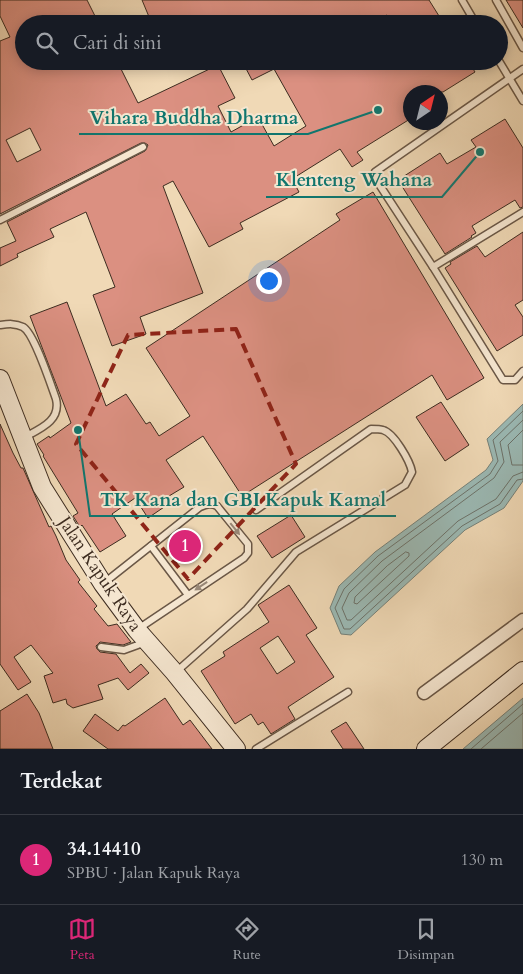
<!DOCTYPE html>
<html lang="id">
<meta charset="utf-8">
<style>
body{margin:0;font-family:Cardo,serif;background:#20242c;color:#f1f3f6}
.compass{position:absolute;left:403px;top:85px;width:45px;height:45px;border-radius:50%;background:#171b24;box-shadow:0 2px 12px #0003;rotate:35deg}
.you{position:absolute;left:268px;top:280px;width:18px;height:18px;margin:-12px;border:4px solid #fff;border-radius:50%;background:#1a73e8;box-shadow:0 0 0 8px #1a73e833}
.badge{display:grid;place-items:center;width:32px;height:32px;border-radius:50%;background:#db2777;color:#fff;font-size:16px;font-weight:700}
.pin{position:absolute;translate:-50% -50%;border:2px solid #fff;box-shadow:0 1px 5px #0006}
.list{margin:0;padding:0;list-style:none}
h2{display:flex;justify-content:space-between;align-items:center;height:65px;margin:0;padding:0 20px;font-size:21px}
h2 small{font-size:16px;font-weight:400;color:#9ea1a6}
.list li{display:grid;grid-template-columns:32px 1fr auto;gap:15px;align-items:center;box-sizing:border-box;height:90px;padding:0 20px;border-top:1px solid #363941}
.list b{display:block;font-size:19px;white-space:nowrap}
.list p{margin:0;font-size:16px;white-space:nowrap;color:#9ea1a6}
.list em{font-size:16px;font-style:normal;color:#9ea1a6}
.icon{flex:none;width:28px;height:28px;fill:none;stroke:currentColor;stroke-width:2;stroke-linecap:round;stroke-linejoin:round}
.map{position:relative;flex:none;width:523px;height:749px;overflow:hidden}
.search{position:absolute;background:#171b24;box-shadow:0 2px 12px #0003;left:15px;right:15px;top:15px;height:55px;display:flex;align-items:center;gap:12px;box-sizing:border-box;padding:0 18px;border-radius:28px;color:#9ea1a6;font-size:19px}
.sheet{height:155px;background:#171b24}
nav{display:flex;justify-content:space-around;align-items:center;box-sizing:border-box;height:70px;border-top:1px solid #363941;background:#171b24;font-size:14px;color:#9ea1a6}
nav a{display:grid;justify-items:center;gap:2px}
nav .on{color:#db2777}
.map>svg:first-child{display:block}
.water{fill:#9bb9b4;stroke:#758179}
.lines{fill:none;stroke-linecap:round;stroke-linejoin:round}
.shore{stroke:#6c726a;stroke-width:1}
.building{fill:#db9081;stroke:#3d2c20;fill-rule:evenodd}
.service-casing{stroke:#6a5746;stroke-width:9}
.minor-casing{stroke:#6a5746;stroke-width:15}
.secondary-casing{stroke:#3d2c20;stroke-width:20}
.service{stroke:#f5e6d0;stroke-width:6}
.minor{stroke:#f5e6d0;stroke-width:12}
.secondary{stroke:#f5e6d0;stroke-width:18}
.oneway{fill:#998978}
.marked{fill:none;stroke:#8f2418;stroke-width:4;stroke-dasharray:10 6;stroke-linejoin:round}
.labels{text-anchor:middle;dominant-baseline:central;stroke-width:4;stroke-linejoin:round;paint-order:stroke}
.street-label{font-size:18px;fill:#3d2c20;stroke:#f5e6d0}
.leader{fill:none;stroke:#0f766e;stroke-width:2}
.callout-dot{fill:#0f766e;stroke:#f5e6d0;stroke-width:2}
.callout-label{font-size:19px;text-anchor:middle;font-weight:bold;fill:#0f766e;stroke:#f5e6d0;stroke-width:4;stroke-linejoin:round;paint-order:stroke}
</style>
<div class="map">
<svg width="523" height="749" viewBox="0 0 523 749">
<rect width="100%" height="100%" fill="#f0d9b6"/>
<filter id="stains"><feTurbulence type="fractalNoise" baseFrequency=".004" numOctaves="4"/><feColorMatrix values="0 0 0 0 .2 0 0 0 0 .09 0 0 0 0 .02 0 0 0 .5 -.17"/></filter>
<radialGradient id="worn" r=".72"><stop offset=".6" stop-color="#630" stop-opacity="0"/><stop offset="1" stop-color="#630" stop-opacity=".3"/></radialGradient>
<g class="water">
<path d="M523,404V481L504,508L465,530L351,635L341,634L330,608L339,586L375,552L486,470L493,460L487,439Z"/>
<path d="M523,698V749H463Z"/>
</g>
<g class="lines">
<g class="shore">
<path d="M523,411L493,440L498,461L490,474L378,556L344,589L335,608L344,629H350L462,526L500,504L517,480L523,479"/>
<path d="M523,420L500,442L504,462L494,478L382,561L349,593L342,608L347,620H351L458,521L496,499L513,476L523,472"/>
<path d="M523,430L508,445L512,465H523"/>
<path d="M406,552L409,553V556L357,604L354,603L355,597L387,566Z"/>
<path d="M471,749L523,704"/>
<path d="M481,749L523,713"/>
</g>
</g>
<g class="building">
<path d="M0,0H87L99,24H24V61H117L138,103L218,65L235,98L218,106L231,132L258,117L274,146L306,126L274,69L252,80L242,61H468L475,72L443,92H410V119L357,152L363,160L352,167L340,149L292,179L299,192L240,223L243,229L209,247L173,181L163,186L203,293L140,317L146,334L112,346L93,295L115,287L86,212L50,229L54,237L17,254L18,257L0,266V248L16,241L7,222L145,151L148,145L145,143H141L0,214V41L10,37L0,16ZM30,128L41,150L17,162L6,140Z"/>
<path d="M142,0H429L444,24H392L387,15L369,24H152Z"/>
<path d="M506,0H523V28Z"/>
<path d="M505,119L523,148V207L520,208L515,200L472,226L476,233L471,236L472,237L445,254L398,180L440,153L447,164L476,147L471,140Z"/>
<path d="M373,192L484,378L447,400L432,375L242,496L203,436L166,460L184,487L169,496L173,501L148,518L135,498L112,514L126,536L100,552L82,525L80,527L73,516L78,513L43,456L44,455L37,444L49,436L50,438L71,423L30,316L67,302L106,406L126,394L146,424L150,422L159,436L190,416L146,348L340,220L336,214Z"/>
<path d="M523,232V300L515,305L523,317V335L497,351L445,268L451,264L450,262L477,246L485,257Z"/>
<path d="M441,402L469,445L445,461L416,417Z"/>
<path d="M0,424L13,453L21,468H23L49,527L51,526L56,536L66,560L80,580L78,582L97,606L94,609L108,626L117,624L131,642L123,645L100,642L96,646L97,649L100,652L116,654L130,673L141,664L149,673L128,690L118,678L98,685L103,699L73,708L67,704L66,699L53,703L44,676L53,673L31,645L14,657L31,682L18,690L0,664Z"/>
<path d="M291,515L305,537L272,558L257,536Z"/>
<path d="M289,585L317,628L306,635L334,677L288,707L295,719L271,734L263,722L258,725L251,714L235,724L201,671L225,656L223,652L269,622L258,605ZM278,636L295,662L277,674L260,648Z"/>
<path d="M27,694L39,713L53,749H0V711Z"/>
<path d="M165,698L183,725L190,720L212,749H108L83,731L95,714L118,731L123,725L125,726Z"/>
<path d="M346,722L364,749H343L331,731Z"/>
</g>
<g class="lines">
<defs>
<g id="service">
<path d="M462,0L476,24"/>
<path d="M496,0L523,48"/>
<path d="M499,61L523,101"/>
<path d="M523,69L375,172V178L433,267L503,380H515L523,371"/>
<path d="M0,220L143,147"/>
<path d="M433,267L523,212"/>
<path d="M0,325C8,324 15,323 23,327C34,333 51,385 56,399C61,420 42,428 25,437"/>
<path d="M151,546L188,595"/>
<path d="M104,583L200,507C207,504 211,503 217,506L248,544V553L244,558L138,629"/>
<path d="M101,647L124,650L146,642"/>
<path d="M176,672L247,609L296,552L405,485L412,472C410,461 394,433 383,430C380,429 375,429 371,429L256,510"/>
<path d="M256,749L348,692"/>
</g>
<path id="minor" d="M424,693L523,620"/>
<g id="secondary">
<path d="M0,379L42,487L103,584L137,630L175,673L236,749"/>
<path d="M426,749L523,671"/>
</g>
</defs>
<use href="#service" class="service-casing"/>
<use href="#minor" class="minor-casing"/>
<use href="#secondary" class="secondary-casing"/>
<use href="#service" class="service"/>
<use href="#minor" class="minor"/>
<use href="#secondary" class="secondary"/>
</g>
<defs><path id="oneway-solid" d="M-6-.8H1V-3.2L6.5 0L1 3.2V.8H-6Z" transform="scale(1.25)"/></defs>
<g class="oneway">
<use href="#oneway-solid" transform="translate(235 529) rotate(51)"/>
<use href="#oneway-solid" transform="translate(201 586) rotate(146)"/>
</g>
<path class="marked" d="M236,329L296,464L188,579L76,444L128,335Z"/>
<g class="labels">
<g class="street-label">
<text transform="translate(100 574) rotate(56)">Jalan Kapuk Raya</text>
</g>
</g>
<path class="leader" d="M378 110L308 134H79M480 152L442 197H266M78 430L90 516H396"/>
<g class="callout-dot">
<circle cx="378" cy="110" r="5"/>
<circle cx="480" cy="152" r="5"/>
<circle cx="78" cy="430" r="5"/>
</g>
<g class="callout-label">
<text x="194" y="124">Vihara Buddha Dharma</text>
<text x="354" y="186">Klenteng Wahana</text>
<text x="243" y="506">TK Kana dan GBI Kapuk Kamal</text>
</g>
<rect width="100%" height="100%" filter="url(#stains)"/>
<rect width="100%" height="100%" fill="url(#worn)"/>
</svg>
<svg class="compass" viewBox="-18 -18 36 36"><path d="M0-13l5 13h-10z" fill="#e53935"/><path d="M0 13l5-13h-10z" fill="#9ea1a6"/></svg>
<div class="you"></div>
<div class="pin badge" style="left:185px;top:546px">1</div>
<div class="search"><svg class="icon" aria-label="search" viewBox="0 0 24 24"><circle cx="10" cy="10" r="6"/><path d="M15 15l6 6"/></svg>Cari di sini</div>
</div>
<section class="sheet">
<h2>Terdekat<small></small></h2>
<ul class="list">
<li><span class="badge">1</span><div><b>34.14410</b><p>SPBU · Jalan Kapuk Raya</p></div><em>130 m</em></li>
</ul>
</section>
<nav>
<a class="on"><svg class="icon" aria-label="map" viewBox="0 0 24 24"><path d="M3 6l6-2 6 2 6-2v14l-6 2-6-2-6 2zM9 4v14M15 6v14"/></svg>Peta</a>
<a><svg class="icon" aria-label="directions" viewBox="0 0 24 24"><path d="M12 3l9 9-9 9-9-9zM9 14v-3h6M13 9l2 2-2 2"/></svg>Rute</a>
<a><svg class="icon" aria-label="saved" viewBox="0 0 24 24"><path d="M7 4h10v16l-5-4-5 4z"/></svg>Disimpan</a>
</nav>
